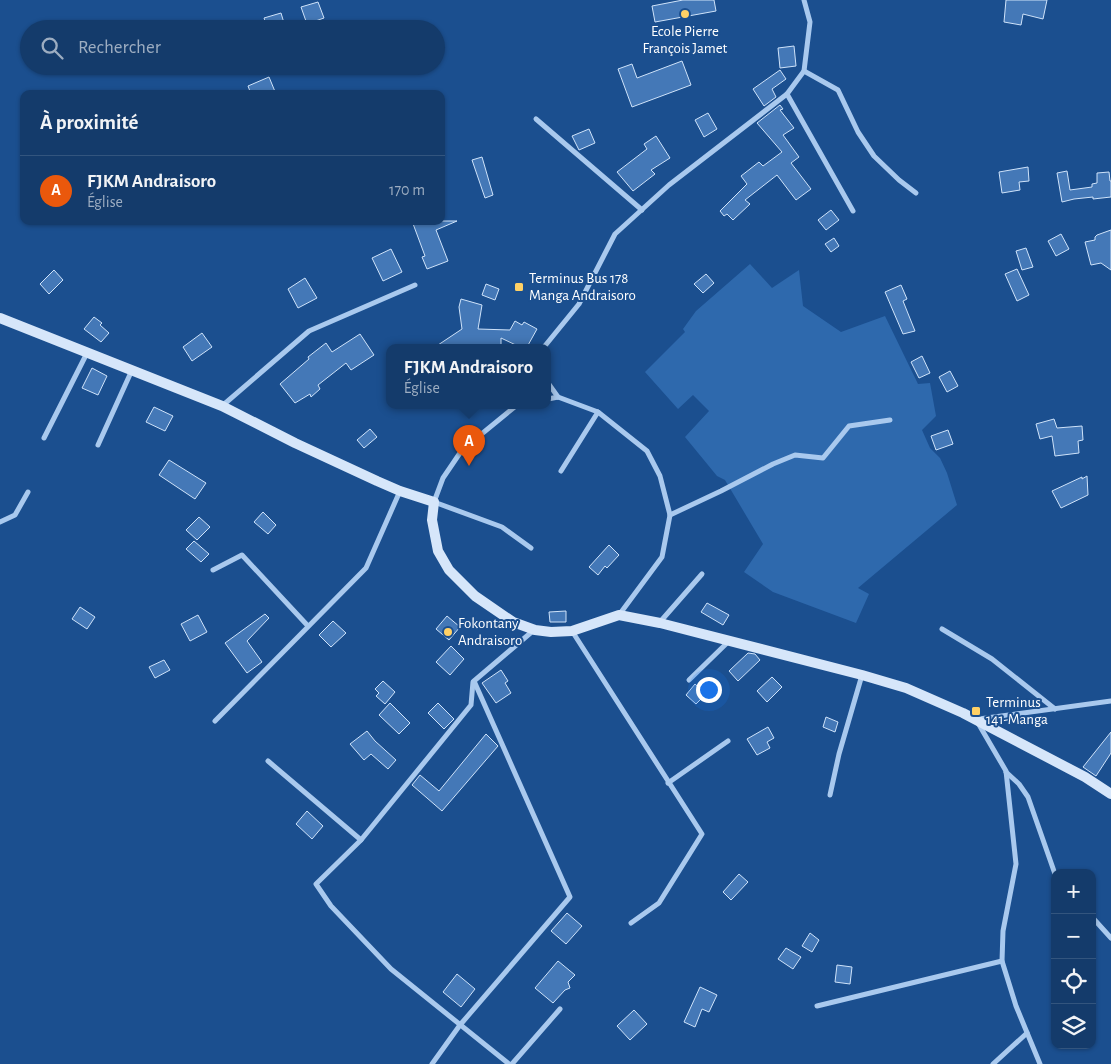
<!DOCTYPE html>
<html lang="fr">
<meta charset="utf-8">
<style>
body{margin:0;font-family:"Alegreya Sans",sans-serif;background:#214673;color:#f1f3f6}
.controls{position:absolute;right:15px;bottom:15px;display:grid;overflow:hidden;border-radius:10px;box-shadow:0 1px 4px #0004}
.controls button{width:45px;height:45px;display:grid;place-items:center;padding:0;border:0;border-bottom:1px solid #33557e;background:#143b6b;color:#f1f3f6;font:25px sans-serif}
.you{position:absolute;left:708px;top:689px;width:18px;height:18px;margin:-12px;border:4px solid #fff;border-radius:50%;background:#1a73e8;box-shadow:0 0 0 8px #1a73e833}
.badge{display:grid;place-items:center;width:32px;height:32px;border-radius:50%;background:#ea580c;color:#fff;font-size:16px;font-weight:700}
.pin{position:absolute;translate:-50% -41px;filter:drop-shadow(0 1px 2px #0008)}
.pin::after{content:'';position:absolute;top:26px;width:18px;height:15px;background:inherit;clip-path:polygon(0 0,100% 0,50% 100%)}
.popup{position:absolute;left:386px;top:344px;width:165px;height:65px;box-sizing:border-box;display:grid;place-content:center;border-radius:10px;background:#143b6b;filter:drop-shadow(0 1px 4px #0005);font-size:16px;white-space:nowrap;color:#9dadc1}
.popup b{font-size:19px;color:#f1f3f6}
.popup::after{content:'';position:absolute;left:50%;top:100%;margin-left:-10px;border:10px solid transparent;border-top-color:#143b6b}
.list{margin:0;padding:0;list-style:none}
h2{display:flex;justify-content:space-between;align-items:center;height:65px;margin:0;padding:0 20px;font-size:21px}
h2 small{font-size:16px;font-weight:400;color:#9dadc1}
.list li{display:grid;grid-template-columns:32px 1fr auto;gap:15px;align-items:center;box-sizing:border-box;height:70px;padding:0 20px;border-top:1px solid #33557e}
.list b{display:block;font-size:19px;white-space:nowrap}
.list p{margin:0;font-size:16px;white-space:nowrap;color:#9dadc1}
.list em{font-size:16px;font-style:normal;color:#9dadc1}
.icon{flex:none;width:28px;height:28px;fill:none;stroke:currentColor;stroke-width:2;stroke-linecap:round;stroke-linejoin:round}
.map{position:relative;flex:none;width:1111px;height:1064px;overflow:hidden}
.search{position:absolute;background:#143b6b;box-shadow:0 1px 4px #0004;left:20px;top:20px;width:425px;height:55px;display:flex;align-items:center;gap:12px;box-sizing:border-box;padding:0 18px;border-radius:28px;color:#9dadc1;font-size:19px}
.panel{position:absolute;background:#143b6b;box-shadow:0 1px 4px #0004;left:20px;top:90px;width:425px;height:135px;border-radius:10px}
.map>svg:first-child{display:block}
.green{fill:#2e69ad}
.building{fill:#4478b7;stroke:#cfe3fa}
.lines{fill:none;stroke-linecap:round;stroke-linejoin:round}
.street{stroke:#a9c9ee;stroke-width:5}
.secondary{stroke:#d6e6fa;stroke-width:10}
.poi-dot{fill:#ffd166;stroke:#1b4f8f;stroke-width:2}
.labels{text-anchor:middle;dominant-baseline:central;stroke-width:4;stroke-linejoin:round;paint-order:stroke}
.poi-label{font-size:15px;fill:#fff;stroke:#1b4f8f;text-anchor:start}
</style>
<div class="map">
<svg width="1111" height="1064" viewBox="0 0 1111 1064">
<rect width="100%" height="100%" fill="#1b4f8f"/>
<path class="green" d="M750,264L772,288L799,270L803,306L841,332L885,316L918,384L930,383L936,416L922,430L930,448L940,458L947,473L957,505L858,588L869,594L856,623L773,592L744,572L763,544L725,480L717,476L685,437L709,411L693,395L678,409L645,372L685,332L683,329L696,311Z"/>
<g class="building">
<path d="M683,0H714L716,11L655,22L652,6Z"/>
<path d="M1006,0H1047L1043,19L1023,14L1021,25L1004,22Z"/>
<path d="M318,2L324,18L307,24L301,7Z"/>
<path d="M281,13L284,23L268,29L264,18Z"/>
<path d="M794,46L796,66L780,68L778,48Z"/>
<path d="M682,61L691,85L632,107L618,69L632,64L637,78Z"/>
<path d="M780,70L786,79L772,89L776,97L764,106L753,89Z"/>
<path d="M269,77L276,94H251L248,86Z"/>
<path d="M780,105L783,109L780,110L794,128L783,135L799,157L791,163L811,189L796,200L777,175L745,200L750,204L733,220L727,214L724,216L720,211L747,184L741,176L759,162L763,166L782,152L757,123Z"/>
<path d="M708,113L717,129L704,137L695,120Z"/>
<path d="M589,129L595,143L579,150L572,136Z"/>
<path d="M656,136L670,158L651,170L655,174L633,191L617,172L647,149L644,144Z"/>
<path d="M482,157L493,195L485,198L472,160Z"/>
<path d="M1028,167L1029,181L1019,182L1020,190L1002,193L999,172Z"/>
<path d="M1067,171L1070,190L1092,187V184L1097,183V173L1109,172L1110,181H1111V197L1093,199V197L1074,199L1062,202L1057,173Z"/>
<path d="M831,210L839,220L826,230L818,220Z"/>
<path d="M412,221H457L436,230L448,261L427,269L422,257L425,256Z"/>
<path d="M1111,230V270L1101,263L1091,265L1085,242L1095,240V237L1097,235Z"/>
<path d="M1061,234L1069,249L1056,256L1048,241Z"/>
<path d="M834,238L839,246L831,252L825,244Z"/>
<path d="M1026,248L1033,267L1022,270L1016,251Z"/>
<path d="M391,249L402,272L383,281L372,258Z"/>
<path d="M1017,269L1029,295L1017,301L1005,274Z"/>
<path d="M54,270L63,280L49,294L40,284Z"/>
<path d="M706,274L714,283L703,293L694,284Z"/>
<path d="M305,278L317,298L298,308L288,289Z"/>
<path d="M486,284L499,289L495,300L482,295Z"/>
<path d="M901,285L907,299L903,301L915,331L903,334L885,292Z"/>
<path d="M461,299L482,305L478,329L510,330L515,321L522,325L524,322L537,329L527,347H520L501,338V347H435L462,329L459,307Z"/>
<path d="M94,317L102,323L100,325L109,333L101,342L84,329Z"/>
<path d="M202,333L212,347L192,361L183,347Z"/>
<path d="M360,334L374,355L351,370L346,363L318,385L320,389L311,397L310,394L295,403L280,384L309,359L308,357L326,343L332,352Z"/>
<path d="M922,356L930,373L919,378L911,362Z"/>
<path d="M92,368L107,376L98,395L82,388Z"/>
<path d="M950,371L958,386L947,392L939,377Z"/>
<path d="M154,407L173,416L165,431L146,422Z"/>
<path d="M1054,419L1057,428L1082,426L1083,440L1078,441L1079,453L1055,456L1052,436L1040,439L1036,424Z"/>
<path d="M370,429L377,437L364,448L357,440Z"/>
<path d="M948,430L953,444L936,450L931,436Z"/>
<path d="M169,460L206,483L195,499L159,475Z"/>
<path d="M1087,476L1088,495L1061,508L1052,491L1082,477V479Z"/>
<path d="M263,512L276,525L268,534L254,522Z"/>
<path d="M199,517L210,527L197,540L186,530Z"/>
<path d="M194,541L209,554L201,562L186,549Z"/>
<path d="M609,545L619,555L607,568L605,566L598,575L589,567Z"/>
<path d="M707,603L729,615L723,625L701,612Z"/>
<path d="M80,607L95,617L87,629L72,619Z"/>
<path d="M566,611V622H550L549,612Z"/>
<path d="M265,614L269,618L247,641L262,662L247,673L225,643Z"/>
<path d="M198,615L207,632L190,641L181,624Z"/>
<path d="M447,616L460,627L449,640L436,629Z"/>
<path d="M333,621L346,633L331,647L319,635Z"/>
<path d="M451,646L464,659L450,675L436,662Z"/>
<path d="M748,653L755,654L760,660L738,681L729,671Z"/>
<path d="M164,660L170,670L155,678L149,667Z"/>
<path d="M501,670L508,681L505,683L511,693L496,703L482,683Z"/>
<path d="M772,677L782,687L767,702L757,691Z"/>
<path d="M383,681L395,692L385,704L376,696L379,693L375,689Z"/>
<path d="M695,684L706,694L696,704L686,695Z"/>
<path d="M390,703L410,723L399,734L379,715Z"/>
<path d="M438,703L454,719L444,729L428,713Z"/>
<path d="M826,717L838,722L835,732L823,727Z"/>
<path d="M768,727L774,738L767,742L770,748L757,755L747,739Z"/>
<path d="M367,731L375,741L396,760L388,769L371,754L364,760L350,744Z"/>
<path d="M1111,732V753L1096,776L1083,767Z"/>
<path d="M486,734L498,746L442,811L412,785L420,775L439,791Z"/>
<path d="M307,811L323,826L312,839L296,824Z"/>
<path d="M739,874L748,882L731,900L723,892Z"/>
<path d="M567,913L582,926L566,944L551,931Z"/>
<path d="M810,933L819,940L812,952L802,946Z"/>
<path d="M786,948L801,957L793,969L778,959Z"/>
<path d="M558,961L575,975L568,982L570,988L565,990L553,1003L535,988Z"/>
<path d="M837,965L852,967L850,984L835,982Z"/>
<path d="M457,974L475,989L461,1007L443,992Z"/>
<path d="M700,987L717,995L709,1012L702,1009L695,1027L684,1022Z"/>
<path d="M634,1010L647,1024L630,1040L617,1026Z"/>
</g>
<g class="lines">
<g class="street">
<path d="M804,71L838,90L858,132L874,156L899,180L916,193"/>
<path d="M787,94L853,211"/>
<path d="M536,119L642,210"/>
<path d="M544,347L579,304L615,234L669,185L787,94L804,71L810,22L804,0"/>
<path d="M548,383L558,397"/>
<path d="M548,399L558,397L598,412L647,451L660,476L670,515L662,557L619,615"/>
<path d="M519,405H517L462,450L443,478L434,502L502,527L531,548"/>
<path d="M222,406L309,331L415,285"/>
<path d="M44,438L87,353"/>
<path d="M98,445L132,370"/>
<path d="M561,471L598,412"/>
<path d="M670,515L721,491L773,464L795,455L823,458L849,426L890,420"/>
<path d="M0,522L15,515L28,492"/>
<path d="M213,570L242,555L308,626"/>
<path d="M660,622L702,574"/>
<path d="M942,629L992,659L1055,709"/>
<path d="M572,631L702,834L659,903L631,923"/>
<path d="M689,680L729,641"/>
<path d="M473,682L471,705L361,840L316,884L331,906L391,969L509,1064"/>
<path d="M979,719L1111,701"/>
<path d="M215,721L366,568L400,491"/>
<path d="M978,723L1006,771L1016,864L1003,931L1002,961L1016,1006L1040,1064"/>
<path d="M268,761L361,840"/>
<path d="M1006,772L1019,784L1028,797L1055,874"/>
<path d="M668,783L728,741"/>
<path d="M830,795L839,754L862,675"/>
<path d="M1092,917L1111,938"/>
<path d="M817,1006L1002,961"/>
<path d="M432,1064L460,1025L570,897L474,681L534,630"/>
<path d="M512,1064L560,1009"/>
<path d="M993,1064L1027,1033"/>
</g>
<path class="secondary" d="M0,318L222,406L295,443L377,481L400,491L434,502L432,520L438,551L449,570L475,596L513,622L535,630L551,632L572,631L619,615L660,623L862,675L906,688L963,713L1085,777L1111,794"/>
</g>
<g class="poi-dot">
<circle cx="685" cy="14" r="5"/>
<rect x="514" y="282" width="10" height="10" rx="2.5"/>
<circle cx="448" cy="632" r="5"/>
<rect x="971" y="706" width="10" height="10" rx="2.5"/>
</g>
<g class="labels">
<g class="poi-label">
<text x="685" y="31" text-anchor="middle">Ecole Pierre<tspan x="685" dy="17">François Jamet</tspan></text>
<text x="529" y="278">Terminus Bus 178<tspan x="529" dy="17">Manga Andraisoro</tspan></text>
<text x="458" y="623">Fokontany<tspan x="458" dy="17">Andraisoro</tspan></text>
<text x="986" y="702">Terminus<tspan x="986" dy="17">141-Manga</tspan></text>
</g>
</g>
</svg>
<div class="controls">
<button>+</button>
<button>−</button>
<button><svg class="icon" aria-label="locate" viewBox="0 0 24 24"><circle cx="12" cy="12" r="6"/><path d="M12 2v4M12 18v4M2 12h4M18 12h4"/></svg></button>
<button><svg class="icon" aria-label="layers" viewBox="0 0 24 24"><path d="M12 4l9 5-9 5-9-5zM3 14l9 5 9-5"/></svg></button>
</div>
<div class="you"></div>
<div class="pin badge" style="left:469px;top:466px">A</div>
<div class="popup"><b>FJKM Andraisoro</b>Église</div>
<div class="search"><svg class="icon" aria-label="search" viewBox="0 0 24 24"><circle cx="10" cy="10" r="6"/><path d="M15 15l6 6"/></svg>Rechercher</div>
<section class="panel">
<h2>À proximité<small></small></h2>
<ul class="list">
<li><span class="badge">A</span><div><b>FJKM Andraisoro</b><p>Église</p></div><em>170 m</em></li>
</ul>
</section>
</div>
